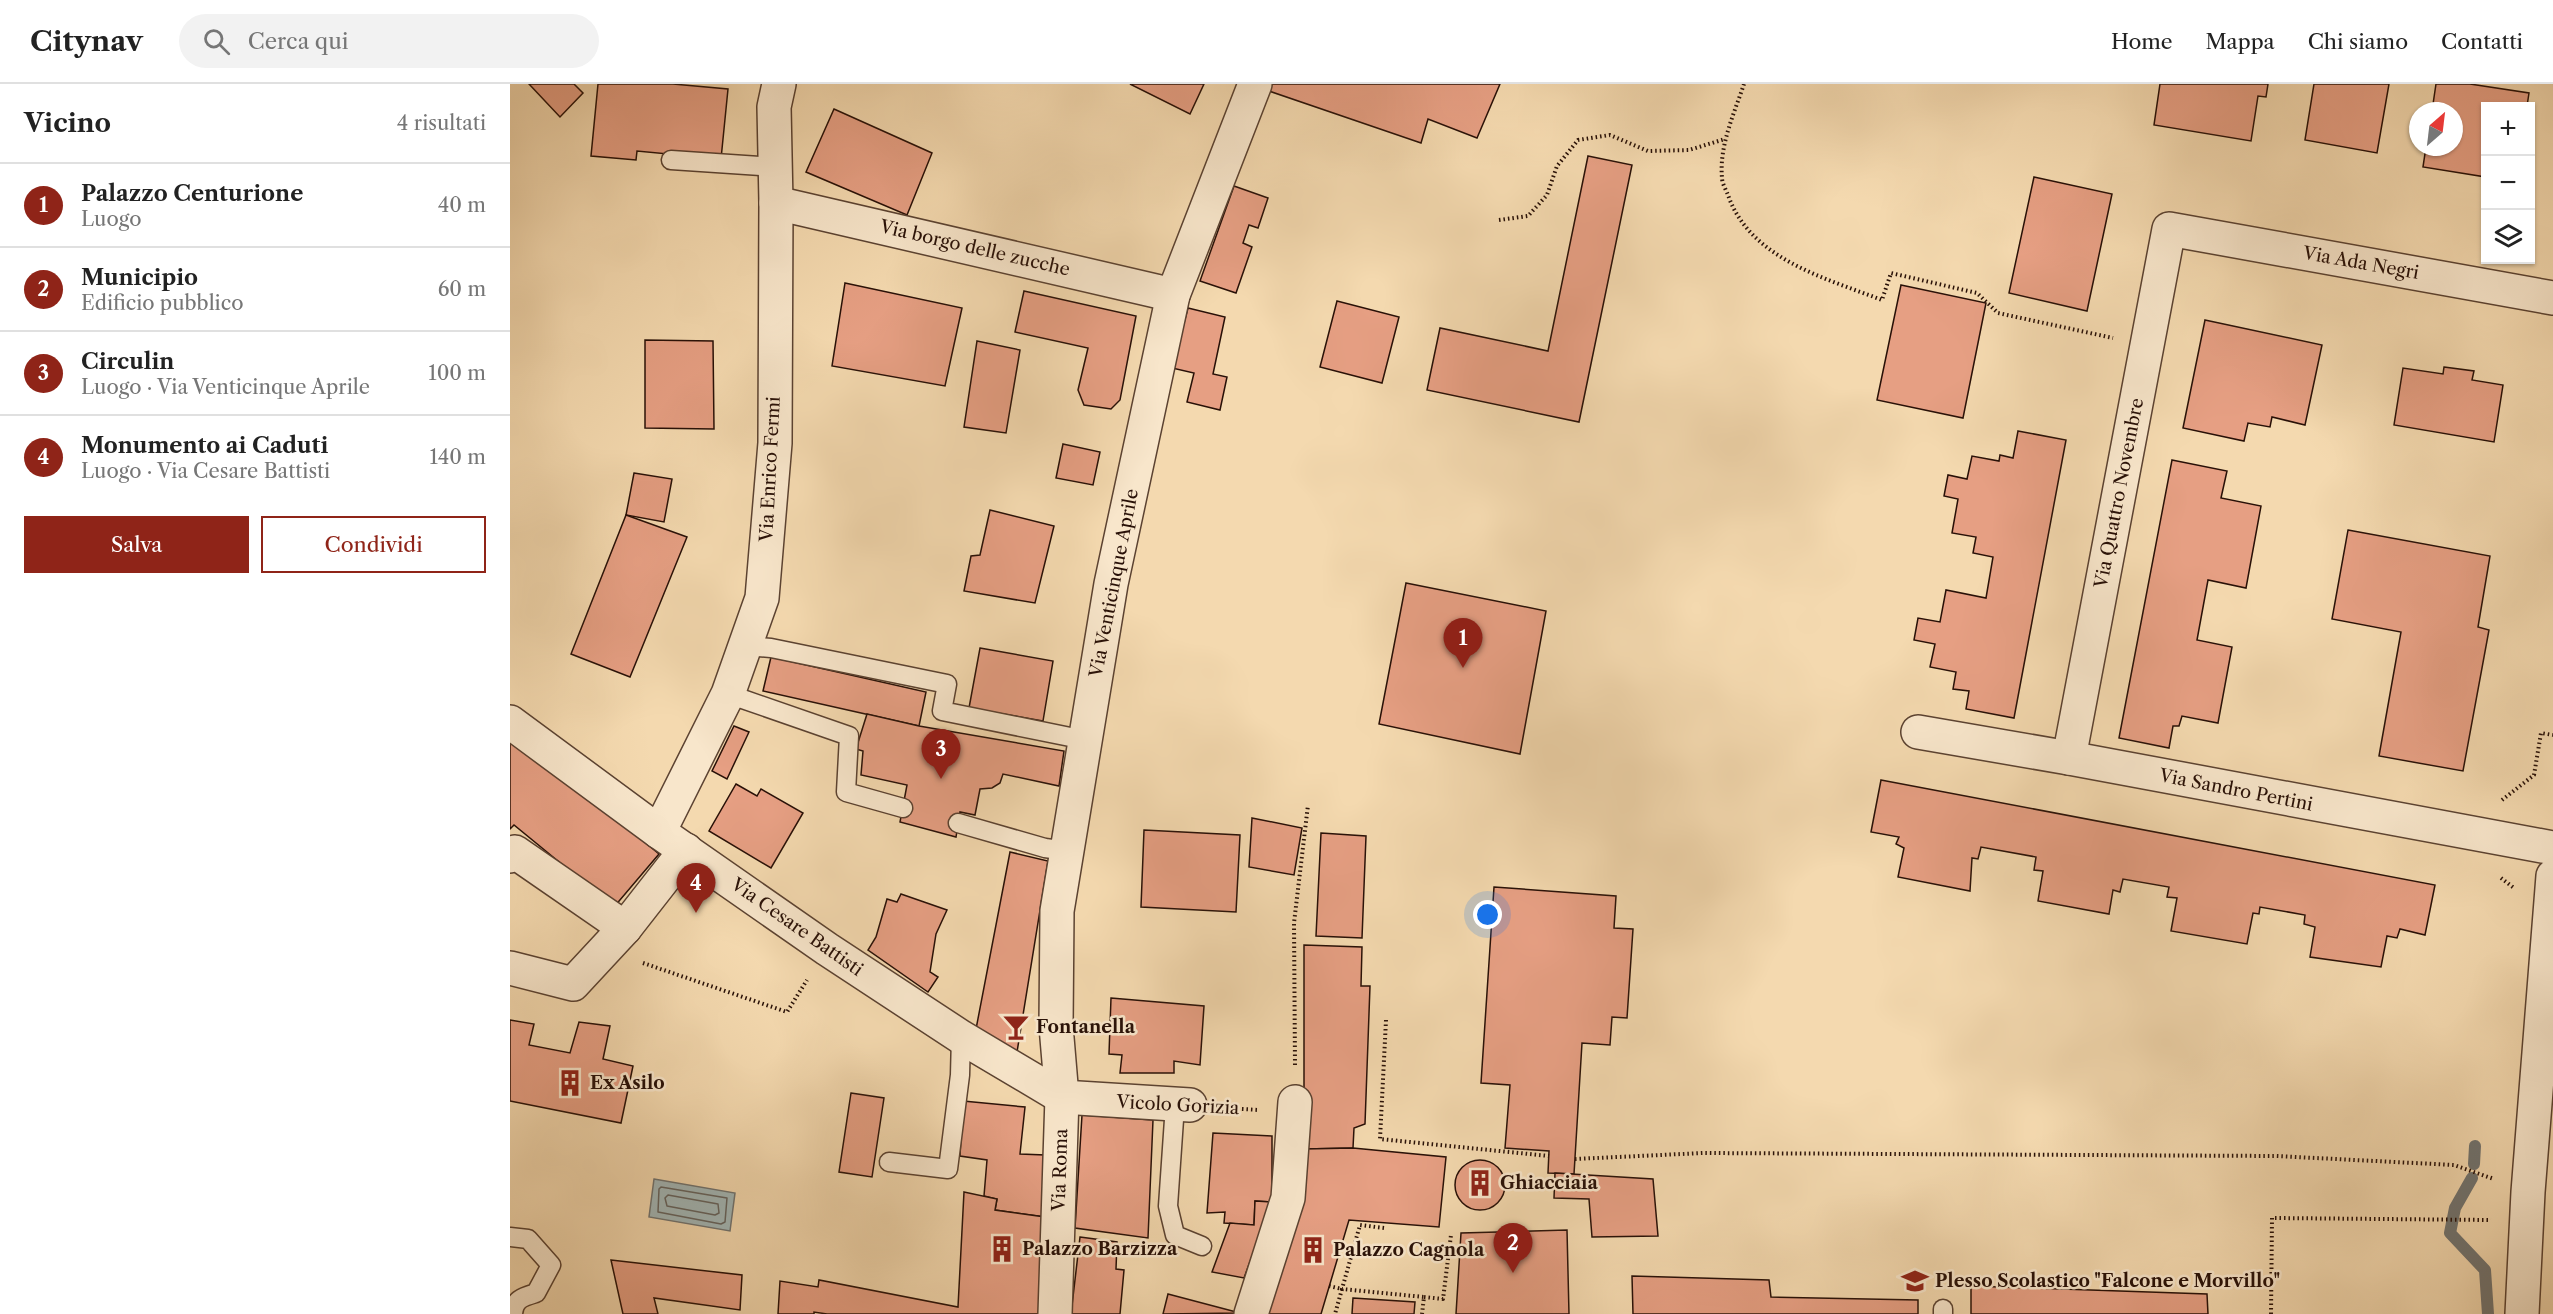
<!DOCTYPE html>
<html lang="it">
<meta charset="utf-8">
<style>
body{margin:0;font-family:"Libre Caslon Text",serif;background:#f2f2f2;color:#222}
.controls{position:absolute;right:18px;top:18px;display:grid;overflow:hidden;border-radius:0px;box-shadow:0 2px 4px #0004}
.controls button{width:54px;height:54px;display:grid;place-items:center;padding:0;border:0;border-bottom:2px solid #e0e0e0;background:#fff;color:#222;font:30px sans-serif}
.compass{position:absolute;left:1899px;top:18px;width:54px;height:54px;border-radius:50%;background:#fff;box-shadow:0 2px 4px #0004;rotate:28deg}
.you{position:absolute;left:978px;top:831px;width:21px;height:21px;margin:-15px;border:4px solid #fff;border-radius:50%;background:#1a73e8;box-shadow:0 0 0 9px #1a73e833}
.badge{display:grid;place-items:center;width:39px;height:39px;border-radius:50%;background:#8f2418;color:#fff;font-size:20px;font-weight:700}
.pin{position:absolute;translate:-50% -50px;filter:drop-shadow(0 2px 3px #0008)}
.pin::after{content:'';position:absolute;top:32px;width:21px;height:18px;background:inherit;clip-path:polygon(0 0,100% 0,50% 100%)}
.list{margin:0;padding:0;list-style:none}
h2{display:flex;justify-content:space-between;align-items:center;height:78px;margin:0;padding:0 24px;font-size:26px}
h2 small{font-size:20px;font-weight:400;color:#767676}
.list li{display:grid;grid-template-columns:39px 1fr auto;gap:18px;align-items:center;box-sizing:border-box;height:84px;padding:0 24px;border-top:2px solid #e0e0e0}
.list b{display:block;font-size:22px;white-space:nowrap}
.list p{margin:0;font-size:20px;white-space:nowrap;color:#767676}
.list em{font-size:20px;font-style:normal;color:#767676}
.actions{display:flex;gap:12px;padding:18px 24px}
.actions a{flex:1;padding:14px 0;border:2px solid #8f2418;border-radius:0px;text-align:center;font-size:21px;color:#8f2418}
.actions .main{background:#8f2418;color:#fff}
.icon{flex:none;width:33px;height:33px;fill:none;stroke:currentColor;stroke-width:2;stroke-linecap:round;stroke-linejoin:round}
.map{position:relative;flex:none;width:2043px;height:1230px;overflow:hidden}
header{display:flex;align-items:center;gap:36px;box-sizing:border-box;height:84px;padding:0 30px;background:#fff;border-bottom:2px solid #e0e0e0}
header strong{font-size:28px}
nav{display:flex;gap:33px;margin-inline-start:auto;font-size:21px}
.search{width:420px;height:54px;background:#f2f2f2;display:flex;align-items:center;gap:15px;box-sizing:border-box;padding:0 21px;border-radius:33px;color:#767676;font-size:22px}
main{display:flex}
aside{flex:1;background:#fff}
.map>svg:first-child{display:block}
.water{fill:#a2b7b7;stroke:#717471;stroke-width:1.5}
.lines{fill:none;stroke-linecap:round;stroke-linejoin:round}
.shore{stroke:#65645f;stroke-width:1.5}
.stream{stroke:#717471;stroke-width:12}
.building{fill:#e69f83;stroke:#281007;stroke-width:1.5}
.service-casing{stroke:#5b4231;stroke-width:21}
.minor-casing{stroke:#5b4231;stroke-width:36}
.tertiary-casing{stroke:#5b4231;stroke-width:36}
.path{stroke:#281007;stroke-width:4;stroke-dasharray:1.5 3;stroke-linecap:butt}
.service{stroke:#f8e6cb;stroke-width:18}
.minor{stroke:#f8e6cb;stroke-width:33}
.tertiary{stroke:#f8e6cb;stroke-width:33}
.labels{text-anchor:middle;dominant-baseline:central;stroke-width:5;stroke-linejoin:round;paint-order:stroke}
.street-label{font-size:18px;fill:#281007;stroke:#f8e6cb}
.poi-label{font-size:18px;font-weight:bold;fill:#281007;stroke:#f8e6cb;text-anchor:start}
</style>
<header>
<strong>Citynav</strong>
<div class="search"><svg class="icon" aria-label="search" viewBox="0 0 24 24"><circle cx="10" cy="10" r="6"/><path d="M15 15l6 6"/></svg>Cerca qui</div>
<nav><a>Home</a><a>Mappa</a><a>Chi siamo</a><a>Contatti</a></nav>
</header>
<main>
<aside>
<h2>Vicino<small>4 risultati</small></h2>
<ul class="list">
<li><span class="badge">1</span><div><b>Palazzo Centurione</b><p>Luogo</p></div><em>40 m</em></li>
<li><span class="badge">2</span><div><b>Municipio</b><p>Edificio pubblico</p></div><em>60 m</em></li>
<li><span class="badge">3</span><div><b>Circulin</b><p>Luogo · Via Venticinque Aprile</p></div><em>100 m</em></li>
<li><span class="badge">4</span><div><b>Monumento ai Caduti</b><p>Luogo · Via Cesare Battisti</p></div><em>140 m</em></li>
</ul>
<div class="actions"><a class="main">Salva</a><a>Condividi</a></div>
</aside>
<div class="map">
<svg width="2043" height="1230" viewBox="0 0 2043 1230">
<rect width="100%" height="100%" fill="#f4d9af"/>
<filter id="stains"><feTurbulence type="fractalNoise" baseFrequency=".00333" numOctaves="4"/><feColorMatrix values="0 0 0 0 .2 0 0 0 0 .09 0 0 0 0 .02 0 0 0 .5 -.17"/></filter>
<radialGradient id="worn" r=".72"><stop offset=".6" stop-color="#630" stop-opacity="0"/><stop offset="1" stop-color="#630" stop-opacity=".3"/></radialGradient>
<path class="water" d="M144,1095L225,1109L220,1147L139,1133Z"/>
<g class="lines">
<g class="shore">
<path d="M151,1103L217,1114L215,1138L211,1140L148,1128L149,1105Z"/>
<path d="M158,1111L208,1120L209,1129L205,1131L157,1122L155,1114Z"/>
</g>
<g class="stream">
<path d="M1964,1080L1965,1062"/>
<path d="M1962,1094L1945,1124L1940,1149L1975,1186L1978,1230"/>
</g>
</g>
<g class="building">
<path d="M19,0H64L73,9L50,33Z"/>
<path d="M88,0H163L218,5L211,75L127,67L126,76L81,72Z"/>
<path d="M620,0H694L680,30Z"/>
<path d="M762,0H990L967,54L918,35L911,59L759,7Z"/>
<path d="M1650,0H1758L1756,13L1748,12L1741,57L1644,41Z"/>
<path d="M1804,0H1879L1867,69L1795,56Z"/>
<path d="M1926,0H1960L2019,9L2017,22H1976V93L1913,83L1916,63H1944V27H1922Z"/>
<path d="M324,25L422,69L397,131L296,88Z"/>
<path d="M1078,72L1122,81L1069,338L917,306L930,244L1038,267Z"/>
<path d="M1524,93L1602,110L1577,227L1499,209Z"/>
<path d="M724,102L758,114L748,144L739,141L733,159L742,163L726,209L690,197Z"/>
<path d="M335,199L452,224L435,302L322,282Z"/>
<path d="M1391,201L1476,219L1453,334L1367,316Z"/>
<path d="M514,207L626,232L610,316L601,325L574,321L568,306L578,264L505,248Z"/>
<path d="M827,217L889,233L872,299L810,283Z"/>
<path d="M678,224L715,233L703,290L717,293L710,326L677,318L684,289L662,284Z"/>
<path d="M1695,236L1812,261L1795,341L1762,333L1760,343L1738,339L1734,357L1673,344Z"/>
<path d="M135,256L203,257L204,345L135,344Z"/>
<path d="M467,257L510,266L496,349L454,343Z"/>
<path d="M1934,283L1964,287L1962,296L1993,301L1984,358L1884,341L1893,284L1933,290Z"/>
<path d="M1508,347L1556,356L1504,634L1456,625L1459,607L1443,605L1446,588L1420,583L1425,560L1404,556L1408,534L1430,538L1436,506L1476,514L1483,473L1463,469L1466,453L1442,449L1448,415L1434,412L1438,391L1457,395L1462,372L1489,377L1490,371L1503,374Z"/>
<path d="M553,360L590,368L583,401L546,394Z"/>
<path d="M1662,376L1717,387L1711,414L1751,422L1736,504L1698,496L1687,556L1722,563L1708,639L1672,632L1669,642H1663L1659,664L1609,654Z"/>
<path d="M124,389L162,395L154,438L116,431Z"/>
<path d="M480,426L544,442L525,519L454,507L461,472L470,471Z"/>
<path d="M116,431L177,453L120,593L61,570Z"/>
<path d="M1838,446L1980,472L1968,543L1979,546L1953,687L1869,672L1891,548L1822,535Z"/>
<path d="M896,499L1036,527L1010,670L869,640Z"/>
<path d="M470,564L543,577L533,637L459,624Z"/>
<path d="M261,573L416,608L409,642L253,607Z"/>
<path d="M357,630L409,642L554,667L549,702L493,690L490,699L482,704L470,705L465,731L450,728L446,753L390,738L397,701L351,691L353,667L346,665Z"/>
<path d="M224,642L239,648L217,695L202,687Z"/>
<path d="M0,651L25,667L149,770L104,823L4,741L0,745Z"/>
<path d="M1371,696L1925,801L1915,851L1890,845L1887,854L1877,852L1871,883L1800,873L1805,843L1794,840L1795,831L1750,823L1749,830L1743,829L1737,860L1661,847L1667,814L1657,813L1659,803L1613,795L1610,808L1603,806L1599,830L1528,817L1533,787L1524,786L1526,773L1471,763L1468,775L1462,774L1460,807L1388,793L1394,764L1386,760L1389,753L1361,748Z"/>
<path d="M226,700L247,712L251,705L293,729L261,784L199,747Z"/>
<path d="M742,734L792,744L784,791L739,783Z"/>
<path d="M634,746L730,751L726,828L631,823Z"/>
<path d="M811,749L856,752L852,854L806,852Z"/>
<path d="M500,768L538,777L507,968L466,945Z"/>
<path d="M984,803L1106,812L1104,844L1123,845L1117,934L1102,933L1100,961L1072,959L1064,1090L1038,1089L1039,1067L995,1064L1000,1001L971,999Z"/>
<path d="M391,810L437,826L426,850L420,888L428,893L418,908L358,866L366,853L377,815L387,818Z"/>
<path d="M794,861L852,863L851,902H860L855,1040L844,1044L843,1064L794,1065Z"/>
<path d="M601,914L694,922L690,981L664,977V989H610L612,971L599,970Z"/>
<path d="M0,936L24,940L19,961L60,969L69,938L100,942L93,975L123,982L111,1039L0,1017Z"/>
<path d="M341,1009L374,1014L362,1093L329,1088Z"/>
<path d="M453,1017L515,1023L510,1070L535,1071V1133L485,1126L487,1115L474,1112L477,1076L450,1072Z"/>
<path d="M572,1031L643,1036L638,1154L565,1144Z"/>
<path d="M703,1049L762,1052V1118L745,1117L744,1141L714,1139L715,1128L697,1129Z"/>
<path d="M843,1064L936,1073L929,1143L839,1136L811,1230H757L794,1065Z"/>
<circle cx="970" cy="1101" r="25"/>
<path d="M1045,1089L1143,1095L1148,1152L1082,1153L1079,1115L1044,1114Z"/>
<path d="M454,1108L487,1115L485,1126L535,1133L529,1230H317L304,1228V1230H268L270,1197L308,1203L309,1196L448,1223Z"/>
<path d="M745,1117L762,1118L734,1194L702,1188L720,1139L744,1141Z"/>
<path d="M1057,1146L1059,1230H946L951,1149Z"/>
<path d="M570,1153L607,1158L606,1185L614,1186L610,1230H561Z"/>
<path d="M101,1176L232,1191L230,1226L144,1214L148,1230H113Z"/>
<path d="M1122,1192L1259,1196L1261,1213L1408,1216V1230H1123Z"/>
<path d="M1461,1202L1697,1210L1698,1230H1461Z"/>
<path d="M658,1210L730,1229L653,1230Z"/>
<path d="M843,1214L905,1218L904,1230H842Z"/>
</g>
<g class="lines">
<defs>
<g id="service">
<path d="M161,76L265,83"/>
<path d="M235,562L261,564L437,600L432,627L575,656"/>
<path d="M218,610L339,652L336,708L393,724"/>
<path d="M448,739L535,764L557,767"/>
<path d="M665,1021L658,1122L665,1151L692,1162"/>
<path d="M379,1078L438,1085L450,991L451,953"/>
<path d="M0,1153L18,1155L41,1181L26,1209C13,1213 4,1215 3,1230"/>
<path d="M1433,1230V1225"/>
</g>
<g id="minor">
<path d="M266,119L663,211"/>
<path d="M0,638L149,748L317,865L451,953L552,1013L680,1021"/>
<path d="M1408,648L1559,674L2043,764"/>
<path d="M1559,674L1659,145L2043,214"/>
<path d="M149,748L218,610L252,514L265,359L266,119L264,23L269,0"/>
<path d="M0,772L5,768L115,844"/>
<path d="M0,884L63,900L115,844L176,766"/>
<path d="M545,1230L552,1013L546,942L547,827L601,500L663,211L745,0"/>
<path d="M741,1230L778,1114L785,1018"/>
</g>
<path id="tertiary" d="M2012,1230L2018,1108L2043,792"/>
</defs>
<use href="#service" class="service-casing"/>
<use href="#minor" class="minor-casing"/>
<use href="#tertiary" class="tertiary-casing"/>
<g class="path">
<path d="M1234,0C1224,30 1209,62 1212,94C1212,99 1216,106 1218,111C1240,175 1315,194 1372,216L1381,189L1467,209L1488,229L1603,254"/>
<path d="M989,136L1018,132L1037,111L1047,82L1068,56L1100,51L1138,67L1179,66L1215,55"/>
<path d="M1992,716L2024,691L2031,649L2043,651"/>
<path d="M1991,794L2004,804"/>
<path d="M133,879L277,928L297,896"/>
<path d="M876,936L870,1055L1039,1072"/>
<path d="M785,981L784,839L798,721"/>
<path d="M714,1024L749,1026"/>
<path d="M1065,1075L1193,1069L1766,1072L1944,1081L1984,1095"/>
<path d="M874,1144L850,1141L832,1205L914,1213L912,1230"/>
<path d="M819,1202L832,1205L825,1230"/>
<path d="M914,1213L933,1215L941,1151"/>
<path d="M1761,1230L1762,1134L1981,1136"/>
</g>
<use href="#service" class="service"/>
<use href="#minor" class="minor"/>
<use href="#tertiary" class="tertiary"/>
</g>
<defs>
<symbol id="bar-bare" viewBox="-9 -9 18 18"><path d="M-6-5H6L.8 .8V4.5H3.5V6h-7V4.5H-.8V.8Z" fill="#8f2418" stroke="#f8e6cb" stroke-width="2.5" paint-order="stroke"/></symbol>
<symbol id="building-bare" viewBox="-9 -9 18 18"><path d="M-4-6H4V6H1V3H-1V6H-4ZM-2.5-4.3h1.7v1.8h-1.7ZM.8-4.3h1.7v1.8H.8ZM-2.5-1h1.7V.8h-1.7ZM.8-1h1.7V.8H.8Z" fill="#8f2418" stroke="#f8e6cb" stroke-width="2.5" paint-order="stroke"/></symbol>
<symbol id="school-bare" viewBox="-9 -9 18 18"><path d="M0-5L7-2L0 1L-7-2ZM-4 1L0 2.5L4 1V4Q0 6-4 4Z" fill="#8f2418" stroke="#f8e6cb" stroke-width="2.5" paint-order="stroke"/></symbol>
</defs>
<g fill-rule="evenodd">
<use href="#bar-bare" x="487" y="924" width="38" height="38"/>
<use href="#building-bare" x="41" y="980" width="38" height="38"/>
<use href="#building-bare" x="951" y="1080" width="38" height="38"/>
<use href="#building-bare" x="473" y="1146" width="38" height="38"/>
<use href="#building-bare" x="784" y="1147" width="38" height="38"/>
<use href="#school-bare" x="1386" y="1178" width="38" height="38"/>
</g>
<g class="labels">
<g class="street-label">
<text transform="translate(465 164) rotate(13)">Via borgo delle zucche</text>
<text transform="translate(1851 179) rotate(10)">Via Ada Negri</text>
<text transform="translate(260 385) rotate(-87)">Via Enrico Fermi</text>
<text transform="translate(1609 409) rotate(-79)">Via Quattro Novembre</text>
<text transform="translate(604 499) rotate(-79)">Via Venticinque Aprile</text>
<text transform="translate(1726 706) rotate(11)">Via Sandro Pertini</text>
<text transform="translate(287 843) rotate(35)">Via Cesare Battisti</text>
<text transform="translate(668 1021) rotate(3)">Vicolo Gorizia</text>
<text transform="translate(550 1086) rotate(-88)">Via Roma</text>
</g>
<g class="poi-label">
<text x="526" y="943">Fontanella</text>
<text x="80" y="999">Ex Asilo</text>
<text x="990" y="1099">Ghiacciaia</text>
<text x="512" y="1165">Palazzo Barzizza</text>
<text x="823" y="1166">Palazzo Cagnola</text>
<text x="1425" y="1197">Plesso Scolastico "Falcone e Morvillo"</text>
</g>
</g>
<rect width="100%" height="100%" filter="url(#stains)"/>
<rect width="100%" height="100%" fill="url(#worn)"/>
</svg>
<div class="controls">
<button>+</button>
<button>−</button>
<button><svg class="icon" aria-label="layers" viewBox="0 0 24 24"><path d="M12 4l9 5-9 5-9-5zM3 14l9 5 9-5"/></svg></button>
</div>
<svg class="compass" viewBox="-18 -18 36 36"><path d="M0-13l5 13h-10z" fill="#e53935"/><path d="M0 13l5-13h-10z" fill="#767676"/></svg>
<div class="you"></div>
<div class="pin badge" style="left:953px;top:584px">1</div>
<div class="pin badge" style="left:1003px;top:1189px">2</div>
<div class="pin badge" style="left:431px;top:695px">3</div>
<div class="pin badge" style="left:186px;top:829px">4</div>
</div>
</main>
